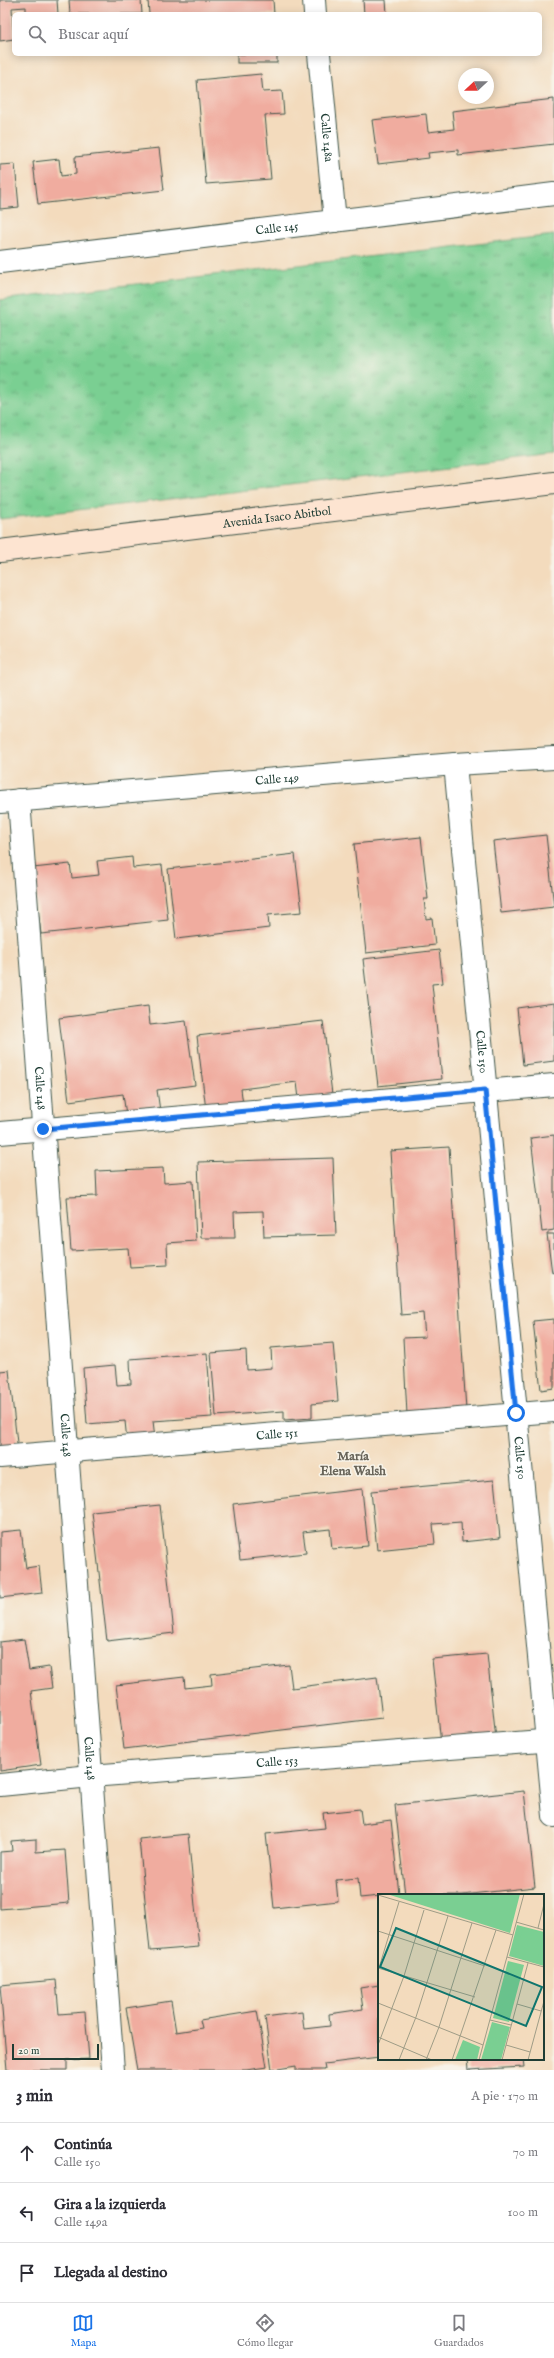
<!DOCTYPE html>
<html lang="es">
<meta charset="utf-8">
<style>
body{margin:0;font-family:"IM FELL English",serif;background:#f2f2f3;color:#2b2b33}
.compass{position:absolute;left:458px;top:68px;width:36px;height:36px;border-radius:50%;background:#fff;box-shadow:0 2px 10px #0003;rotate:248deg}
.scale{position:absolute;left:12px;bottom:10px;width:87px;box-sizing:border-box;padding-left:4px;border:2px solid #1f3d34;border-top:0;font-size:11px;line-height:14px;white-space:nowrap;color:#1f3d34;-webkit-text-stroke:3px #f7f3e8;paint-order:stroke}
.stop{position:absolute;width:12px;height:12px;margin:-9px;border:3px solid #1a73e8;border-radius:50%;background:#fff}
.stop.end{background:#1a73e8;border-color:#fff;box-shadow:0 1px 4px #0008}
.list{margin:0;padding:0;list-style:none}
h2{display:flex;justify-content:space-between;align-items:center;height:52px;margin:0;padding:0 16px;font-size:17px}
h2 small{font-size:13px;font-weight:400;color:#7c7c81}
.list li{display:grid;grid-template-columns:26px 1fr auto;gap:12px;align-items:center;box-sizing:border-box;height:60px;padding:0 16px;border-top:1px solid #e1e1e2}
.list b{display:block;font-size:15px;white-space:nowrap}
.list p{margin:0;font-size:13px;white-space:nowrap;color:#7c7c81}
.list em{font-size:13px;font-style:normal;color:#7c7c81}
.icon{flex:none;width:22px;height:22px;fill:none;stroke:currentColor;stroke-width:2;stroke-linecap:round;stroke-linejoin:round}
.map{position:relative;flex:none;width:554px;height:2070px;overflow:hidden}
.search{position:absolute;background:#fff;box-shadow:0 2px 10px #0003;left:12px;right:12px;top:12px;height:44px;display:flex;align-items:center;gap:10px;box-sizing:border-box;padding:0 14px;border-radius:6px;color:#7c7c81;font-size:15px}
.sheet{height:232px;background:#fff}
nav{display:flex;justify-content:space-around;align-items:center;box-sizing:border-box;height:56px;border-top:1px solid #e1e1e2;background:#fff;font-size:11px;color:#7c7c81}
nav a{display:grid;justify-items:center;gap:2px}
nav .on{color:#1a73e8}
.map>svg:first-child{display:block}
.park{fill:url(#park-tufts);stroke:#4c8663}
.building{fill:#f0ac9f}
.lines{fill:none;stroke-linecap:round;stroke-linejoin:round}
.street-casing{stroke:#3f5549;stroke-width:24}
.secondary-casing{stroke:#3f5549;stroke-width:24}
.street{stroke:#fff;stroke-width:22}
.secondary{stroke:#fde4d1;stroke-width:22}
.route{stroke:#1a73e8;stroke-width:5}
.labels{text-anchor:middle;dominant-baseline:central;stroke-width:3;stroke-linejoin:round;paint-order:stroke}
.street-label{font-size:12px;fill:#1f3d34;stroke:#f7f3e8}
.neighbourhood-label{font-size:13px;font-weight:bold;fill:#686459;stroke:#f7f3e8}
.inset-road{fill:none;stroke:#9e9c86;stroke-width:1}
.view{fill:#0f766e;fill-opacity:0.15;stroke:#0f766e;stroke-width:2}
.inset-edge{fill:none;stroke:#1f3d34;stroke-width:2}
</style>
<div class="map">
<svg width="554" height="2070" viewBox="0 0 554 2070">
<defs>
<pattern id="park-tufts" width="24" height="20" patternUnits="userSpaceOnUse"><rect width="24" height="20" fill="#7acf92"/><path d="M3 7l-1-3M5 7V3M7 7l1-3M15 17l-1-3M17 17v-4M19 17l1-3" fill="none" stroke="#63a978"/></pattern>
</defs>
<rect width="100%" height="100%" fill="#f7f3e8"/>
<filter id="ink" filterUnits="userSpaceOnUse"><feTurbulence type="fractalNoise" baseFrequency=".025" numOctaves="2"/><feDisplacementMap in="SourceGraphic" scale="8" xChannelSelector="R" yChannelSelector="G"/><feConvolveMatrix kernelMatrix="1 2 1 2 8 2 1 2 1" color-interpolation-filters="sRGB"/></filter>
<filter id="wash" filterUnits="userSpaceOnUse"><feTurbulence type="fractalNoise" baseFrequency=".012" numOctaves="4" result="noise"/><feDisplacementMap in="SourceGraphic" scale="16" xChannelSelector="R" yChannelSelector="G"/><feGaussianBlur stdDeviation="0.9" result="paint"/><feColorMatrix in="noise" values="0 0 0 0 0 0 0 0 0 0 0 0 0 0 0 0 0 1.4 0 .05"/><feComposite in="paint" operator="in"/></filter>
<g filter="url(#wash)">
<rect width="100%" height="100%" fill="#f3dbbd"/>
<path class="park" d="M554,235V454L0,519V300Z"/>
<g id="blocks">
<g class="building">
<path d="M0,0H57L58,14H26V7L12,8L14,39L0,41Z"/>
<path d="M69,0H141L142,14H70Z"/>
<path d="M148,0H273L274,14H149Z"/>
<path d="M363,0H386L387,14H364Z"/>
<rect x="237" y="54" width="40" height="9"/>
<path d="M261,74L263,92L282,91L284,114L265,115L271,179L206,184L197,80Z"/>
<path d="M554,99V144L458,155V150L428,153L429,158L378,164L372,120L426,114L428,132L454,129L452,111Z"/>
<path d="M159,148L164,190L38,204L33,162L59,159L61,176L76,174L75,157Z"/>
<path d="M15,164L19,207L0,209V165Z"/>
<path d="M546,835L554,907L501,913L493,841Z"/>
<path d="M421,837L428,899H424L426,919L432,918L435,945L366,953L354,844Z"/>
<path d="M295,854L302,912L268,915L269,928L176,939L168,869Z"/>
<path d="M132,857L133,868L162,865L168,920L41,934L33,868L70,864L72,878L99,875L97,861Z"/>
<path d="M439,950L443,983L432,984L442,1079L378,1086L363,959Z"/>
<path d="M554,1003V1061L523,1065L517,1008Z"/>
<path d="M148,1006L150,1025L186,1021L195,1085L157,1090L160,1111L126,1115L123,1094L69,1101L59,1018Z"/>
<path d="M323,1021L332,1094L299,1099L297,1082L241,1089L243,1105L206,1110L197,1036Z"/>
<path d="M554,1135V1230L542,1232L531,1138Z"/>
<path d="M449,1147L466,1410L407,1414L403,1338L425,1337L423,1313L401,1315L390,1151Z"/>
<path d="M333,1158L336,1235L264,1237L263,1211L234,1212L235,1238H201L198,1162Z"/>
<path d="M163,1168L164,1183L193,1181L196,1241L167,1243L168,1265L130,1267L128,1248L71,1251L67,1197L97,1196L96,1171Z"/>
<path d="M547,1234H554V1272L552,1273Z"/>
<path d="M554,1319V1388L541,1390L533,1321Z"/>
<path d="M333,1343L338,1401L312,1404V1418L284,1420V1411L216,1416L211,1353L246,1350L247,1370L272,1368L271,1348Z"/>
<path d="M207,1353L212,1417L153,1421L155,1438L127,1441L125,1421L87,1424L83,1368L115,1365L117,1385L131,1384L130,1359Z"/>
<path d="M9,1370L18,1452L0,1454V1371Z"/>
<path d="M494,1480L500,1538L462,1542L461,1522L433,1524L435,1544L377,1550L371,1491Z"/>
<path d="M362,1489L368,1546L332,1549L330,1529L303,1532L306,1553L240,1560L233,1504Z"/>
<path d="M160,1505L174,1633L107,1641L92,1512Z"/>
<path d="M21,1530L26,1568L39,1566L42,1593L0,1598V1532Z"/>
<path d="M24,1639L29,1670L49,1667L52,1688L31,1691L41,1765L0,1771V1642Z"/>
<path d="M487,1654L496,1739L441,1744L432,1659Z"/>
<path d="M289,1665L292,1688L377,1677L382,1718L124,1749L116,1685L184,1677L185,1688L212,1685L211,1674Z"/>
<path d="M524,1791L535,1887L462,1895H405L395,1805Z"/>
<path d="M360,1809L362,1824L391,1820L399,1894L360,1898L358,1878L336,1880L338,1901L274,1908L266,1834L325,1828L323,1813Z"/>
<path d="M188,1834L199,1947L150,1951L139,1839Z"/>
<path d="M36,1839V1852L65,1850L69,1903L0,1909V1852L12,1851L11,1841Z"/>
<path d="M56,1980L59,2014L85,2012L89,2059L67,2060V2070H7L0,1985Z"/>
<path d="M379,1985V2057L324,2064L325,2070H296V2066L272,2070L265,2017L302,2012L304,2029L330,2026L329,2014L363,2009L360,1988Z"/>
<path d="M171,2001L176,2032L202,2028L200,2020L257,2011L267,2067L246,2070H137L126,2008Z"/>
<path d="M467,2059H523L524,2067L468,2070Z"/>
</g>
</g>
</g>
<g filter="url(#ink)">
<use href="#blocks" fill-opacity="0" stroke="#3f5549" stroke-width="1"/>
<g class="lines">
<defs>
<g id="street">
<path d="M314,0L315,14"/>
<path id="s1" d="M319,54L335,221"/>
<path id="s2" d="M0,262L554,194"/>
<path id="s3" d="M455,764L554,1816"/>
<path id="s4" d="M19,800L113,2070"/>
<path id="s5" d="M0,802L455,764L554,758"/>
<path d="M0,1133L554,1085"/>
<path id="s6" d="M0,1457L554,1411"/>
<path id="s7" d="M0,1785L91,1776L554,1740"/>
</g>
<g id="secondary">
<path id="s8" d="M0,551L554,483"/>
</g>
</defs>
<use href="#street" class="street-casing"/>
<use href="#secondary" class="secondary-casing"/>
<use href="#street" class="street"/>
<use href="#secondary" class="secondary"/>
</g>
</g>
<g class="lines" filter="url(#ink)">
<path class="route" d="M43,1129L485,1090L516,1413"/>
</g>
<g class="labels">
<g class="street-label">
<text stroke="none"><textPath href="#s1" startOffset="84">Calle 148a</textPath></text>
<text stroke="none"><textPath href="#s2" startOffset="279">Calle 145</textPath></text>
<text stroke="none"><textPath href="#s8" startOffset="279">Avenida Isaco Abitbol</textPath></text>
<text stroke="none"><textPath href="#s5" startOffset="278">Calle 149</textPath></text>
<text stroke="none"><textPath href="#s3" startOffset="289">Calle 150</textPath></text>
<text stroke="none"><textPath href="#s4" startOffset="289">Calle 148</textPath></text>
<text stroke="none"><textPath href="#s6" startOffset="278">Calle 151</textPath></text>
<text stroke="none"><textPath href="#s4" startOffset="637">Calle 148</textPath></text>
<text stroke="none"><textPath href="#s3" startOffset="697">Calle 150</textPath></text>
<text stroke="none"><textPath href="#s4" startOffset="961">Calle 148</textPath></text>
<text stroke="none"><textPath href="#s7" startOffset="278">Calle 153</textPath></text>
</g>
<g class="neighbourhood-label">
<text x="353" y="1456">María<tspan x="353" dy="15">Elena Walsh</tspan></text>
</g>
</g>
<g transform="translate(378 1894)">
<rect width="166" height="166" fill="#f3dbbd"/>
<path d="M9,0H142L132,39ZM85,146L102,153L99,166H77Z" fill="#7acf92"/>
<path d="M139,31L166,38V72L131,62ZM130,67L146,71L131,128L115,124ZM114,128L132,133L123,166H103Z" fill="#7acf92"/>
<path d="M145,34L166,39L159,68L137,63Z" fill="#7acf92"/>
<path class="inset-road" d="M0,1L135,41M138,28L166,36M160,34L166,10M0,37L107,72M129,63L166,73M0,74L97,103M0,77L21,8M0,109L105,151M139,110L163,117M112,126L133,131M0,143L54,166M0,151L26,82L46,16M128,151L152,158M21,166L38,123L70,22M48,166L61,133L94,29M74,166L118,36M101,166L146,0M124,166L150,69M150,166L166,107"/>
<path class="view" d="M18,34L164,93L148,132L2,73Z"/>
<rect width="166" height="166" class="inset-edge"/>
</g>
</svg>
<svg class="compass" viewBox="-18 -18 36 36"><path d="M0-13l5 13h-10z" fill="#e53935"/><path d="M0 13l5-13h-10z" fill="#7c7c81"/></svg>
<div class="scale">20 m</div>
<div class="stop" style="left:516px;top:1413px"></div>
<div class="stop end" style="left:43px;top:1129px"></div>
<div class="search"><svg class="icon" aria-label="search" viewBox="0 0 24 24"><circle cx="10" cy="10" r="6"/><path d="M15 15l6 6"/></svg>Buscar aquí</div>
</div>
<section class="sheet">
<h2>3 min<small>A pie · 170 m</small></h2>
<ul class="list">
<li><svg class="icon" aria-label="ahead" viewBox="0 0 24 24"><path d="M12 20V5M6 11l6-6 6 6"/></svg><div><b>Continúa</b><p>Calle 150</p></div><em>70 m</em></li>
<li><svg class="icon" aria-label="left" viewBox="0 0 24 24"><path d="M17 20v-9H6M10 6l-5 5 5 5"/></svg><div><b>Gira a la izquierda</b><p>Calle 149a</p></div><em>100 m</em></li>
<li><svg class="icon" aria-label="arrive" viewBox="0 0 24 24"><path d="M6 21V4h12l-3 4 3 4H6"/></svg><div><b>Llegada al destino</b></div></li>
</ul>
</section>
<nav>
<a class="on"><svg class="icon" aria-label="map" viewBox="0 0 24 24"><path d="M3 6l6-2 6 2 6-2v14l-6 2-6-2-6 2zM9 4v14M15 6v14"/></svg>Mapa</a>
<a><svg class="icon" aria-label="directions" viewBox="0 0 24 24"><path d="M12 3l9 9-9 9-9-9zM9 14v-3h6M13 9l2 2-2 2"/></svg>Cómo llegar</a>
<a><svg class="icon" aria-label="saved" viewBox="0 0 24 24"><path d="M7 4h10v16l-5-4-5 4z"/></svg>Guardados</a>
</nav>
